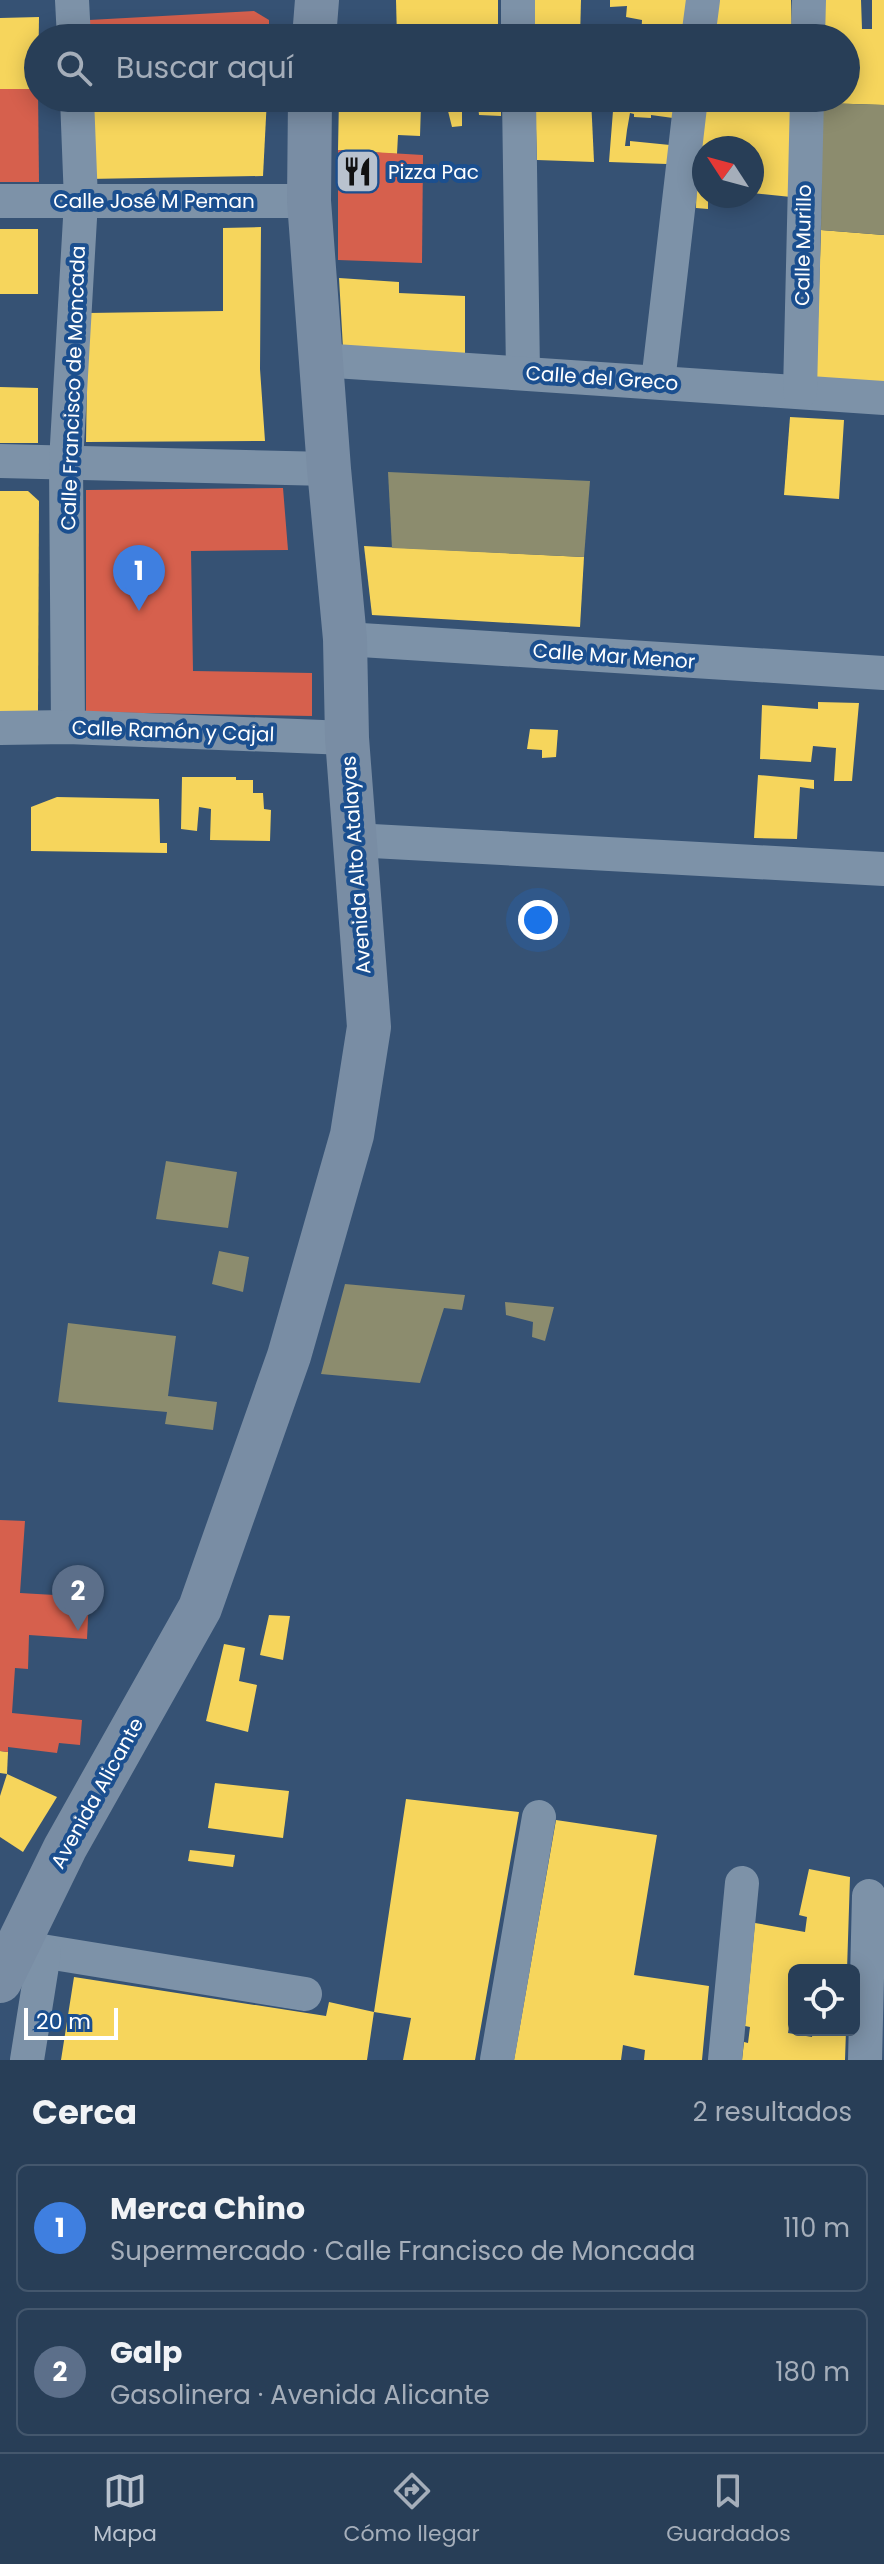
<!DOCTYPE html>
<html lang="es">
<meta charset="utf-8">
<style>
body{margin:0;font-family:Poppins,sans-serif;background:#30455d;color:#f1f3f6}
.controls{position:absolute;right:24px;bottom:24px;display:grid;overflow:hidden;border-radius:12px;box-shadow:0 4px 20px #0003}
.controls button{width:72px;height:72px;display:grid;place-items:center;padding:0;border:0;border-bottom:2px solid #44576d;background:#283e57;color:#f1f3f6;font:40px sans-serif}
.compass{position:absolute;left:692px;top:136px;width:72px;height:72px;border-radius:50%;background:#283e57;box-shadow:0 4px 20px #0003;rotate:306deg}
.scale{position:absolute;left:24px;bottom:20px;width:94px;box-sizing:border-box;padding-left:8px;border:4px solid #fff;border-top:0;font-size:22px;line-height:28px;white-space:nowrap;color:#fff;-webkit-text-stroke:6px #1b4f8f;paint-order:stroke}
.you{position:absolute;left:538px;top:920px;width:28px;height:28px;margin:-20px;border:6px solid #fff;border-radius:50%;background:#1a73e8;box-shadow:0 0 0 12px #1a73e833}
.badge{display:grid;place-items:center;width:52px;height:52px;border-radius:50%;background:#b9c2ce;color:#fff;font-size:26px;font-weight:700}
.pin{position:absolute;translate:-50% -66px;filter:drop-shadow(0 2px 4px #0008)}
.pin::after{content:'';position:absolute;top:42px;width:28px;height:24px;background:inherit;clip-path:polygon(0 0,100% 0,50% 100%)}
.list{margin:0;padding:0;list-style:none}
h2{display:flex;justify-content:space-between;align-items:center;height:104px;margin:0;padding:0 32px;font-size:34px}
h2 small{font-size:26px;font-weight:400;color:#a5aeba}
.list li{display:grid;grid-template-columns:52px 1fr auto;gap:24px;align-items:center;box-sizing:border-box;height:128px;margin:0 16px 16px;padding:0 16px;border:2px solid #44576d;border-radius:12px}
.list b{display:block;font-size:30px;white-space:nowrap}
.list p{margin:0;font-size:26px;white-space:nowrap;color:#a5aeba}
.list em{font-size:26px;font-style:normal;color:#a5aeba}
.icon{flex:none;width:44px;height:44px;fill:none;stroke:currentColor;stroke-width:2;stroke-linecap:round;stroke-linejoin:round}
.map{position:relative;flex:none;width:884px;height:2060px;overflow:hidden}
.search{position:absolute;background:#283e57;box-shadow:0 4px 20px #0003;left:24px;right:24px;top:24px;height:88px;display:flex;align-items:center;gap:20px;box-sizing:border-box;padding:0 28px;border-radius:44px;color:#a5aeba;font-size:30px}
.sheet{height:392px;background:#283e57}
nav{display:flex;justify-content:space-around;align-items:center;box-sizing:border-box;height:112px;border-top:2px solid #44576d;background:#283e57;font-size:22px;color:#a5aeba}
nav a{display:grid;justify-items:center;gap:4px}
nav .on{color:#b9c2ce}
.map>svg:first-child{display:block}
.homes{fill:#f6d55c}
.shops{fill:#d6604d}
.industry{fill:#8c8c6e}
.lines{fill:none;stroke-linecap:round;stroke-linejoin:round}
.minor{stroke:#7d92a8;stroke-width:34}
.secondary{stroke:#798da4;stroke-width:44}
.labels{text-anchor:middle;dominant-baseline:central;stroke-width:8;stroke-linejoin:round;paint-order:stroke}
.poi-label{font-size:20px;fill:#fff;stroke:#1b4f8f;text-anchor:start}
.street-label{font-size:20px;fill:#fff;stroke:#1b4f8f}
</style>
<div class="map">
<svg width="884" height="2060" viewBox="0 0 884 2060">
<rect width="100%" height="100%" fill="#365274"/>
<g class="homes">
<path d="M396,0H498V38H397Z"/>
<path d="M533,0H581L580,38H533Z"/>
<path d="M610,0H688L683,38H641L642,20L626,17L627,6L610,7Z"/>
<path d="M715,0H791L792,38H711Z"/>
<path d="M822,0H861L862,29H872V0H884V105L822,103V98H846V38H822Z"/>
<path d="M39,17L38,89H0V18Z"/>
<path d="M130,98H267L263,176L88,179L89,100Z"/>
<path d="M339,98H501V116L479,115L478,105L462,104V126L452,127L448,111L430,112L429,105H421L420,136L398,135L397,154L338,150Z"/>
<path d="M535,98H591L594,162L537,160Z"/>
<path d="M614,98H676L673,118L651,115V118L634,117V114L630,113L627,130L625,146H630V141L670,145L667,164L609,162Z"/>
<path d="M705,98H792L791,197L752,193V148H704V196H708V209L696,208L697,170Z"/>
<path d="M261,227L260,369L265,441L86,442L88,313L223,311V228Z"/>
<rect x="0" y="229" width="38" height="65"/>
<path d="M821,230L884,235V383L816,379Z"/>
<path d="M339,278L399,282V293L465,296V356L343,348Z"/>
<path d="M0,387L38,388V443H0Z"/>
<path d="M790,417L844,420L839,499L784,495Z"/>
<path d="M0,491H28L39,501L38,712H0Z"/>
<path d="M364,546L584,557L580,627L372,615Z"/>
<path d="M818,702L859,703L852,781H834L836,748L813,746L811,762L760,759L762,705L818,709Z"/>
<path d="M530,729L558,730L556,757L542,758V750L527,749Z"/>
<path d="M758,775L814,780V789L800,787L797,839L754,838Z"/>
<path d="M182,777H236V780H253V793H263L264,809L271,810L270,841L210,840L211,809L199,807L197,831L181,829Z"/>
<path d="M57,797L159,799L160,843H167V853L31,851V807Z"/>
<path d="M269,1615L290,1616L283,1660L260,1655Z"/>
<path d="M224,1644L245,1648L239,1681L257,1685L248,1732L206,1721Z"/>
<path d="M0,1751L8,1752L7,1774L0,1773Z"/>
<path d="M7,1774L57,1797L23,1852L0,1837V1796Z"/>
<path d="M215,1783L289,1791L283,1838L208,1828Z"/>
<path d="M406,1799L519,1812L475,2060H403L411,2018L374,2012L367,2060H61L74,1977L326,2016L329,2002L374,2012Z"/>
<path d="M556,1820L657,1835L634,1975L709,1986L702,2060H644L645,2050L623,2045L621,2060H514Z"/>
<path d="M190,1850L235,1855L233,1867L188,1861Z"/>
<path d="M809,1869L850,1877L847,1970H794V2018H790L788,2033L812,2037L813,2030H846L845,2060H742L744,2042L748,2043L750,2027L745,2026L755,1923L805,1932L807,1917L799,1915Z"/>
</g>
<g class="shops">
<path d="M254,11L269,20V38H89V20Z"/>
<path d="M0,89H38L39,182H0Z"/>
<path d="M338,150L423,155L422,263L338,260Z"/>
<path d="M283,488L288,550L191,551L193,671L312,673V716L86,712V490Z"/>
<path d="M0,1520L25,1521L20,1593L89,1597L87,1639L29,1635L28,1669L15,1668L12,1713L82,1720L80,1745L59,1743L57,1753L8,1747V1752L0,1751Z"/>
</g>
<g class="industry">
<path d="M822,103L884,105V235L821,230Z"/>
<path d="M388,472L590,481L584,557L392,548Z"/>
<path d="M166,1161L237,1172L228,1228L156,1219Z"/>
<path d="M219,1251L249,1257L243,1292L212,1284Z"/>
<path d="M345,1284L465,1295L462,1310L444,1308L420,1383L321,1374Z"/>
<path d="M505,1302L554,1307L545,1341L532,1337L533,1322L506,1315Z"/>
<path d="M68,1323L176,1336L168,1396L217,1402L213,1430L165,1424L167,1412L58,1402Z"/>
</g>
<g class="lines">
<g class="minor">
<path d="M72,0L74,38"/>
<path d="M518,0V38"/>
<path d="M698,38L703,0"/>
<path d="M808,38L809,0"/>
<path d="M519,98L523,373"/>
<path d="M0,201H309"/>
<path d="M320,360L884,398"/>
<path d="M658,382L691,98"/>
<path d="M800,392L807,98"/>
<path d="M0,461L329,469"/>
<path d="M345,639L884,673"/>
<path d="M68,727L66,462L81,201L77,98"/>
<path d="M0,728L68,727L347,738"/>
<path d="M354,840L884,869"/>
<path d="M17,1947L305,1994"/>
<path d="M27,2060L44,1953"/>
<path d="M497,2060L539,1817"/>
<path d="M725,2060L742,1883"/>
<path d="M865,2060L869,1896"/>
</g>
<g class="secondary">
<path d="M314,38L317,0"/>
<path d="M0,1981L65,1848L200,1608L289,1356L352,1135L369,1027L347,738L345,639L329,469L309,201L310,98"/>
</g>
</g>
<defs>
<symbol id="restaurant-square" viewBox="-11 -11 22 22"><rect x="-9" y="-9" width="18" height="18" rx="4" fill="#b9c2ce" stroke="#1b4f8f"/><path d="M-5-6h1v4h1v-4h1v4h1v-4h1v5L-1.5 .5V6h-2V.5L-5-1ZM5-6V6H3V1.5H1.5Q1.5-4 5-6Z" fill="#111"/></symbol>
</defs>
<g fill-rule="evenodd">
<use href="#restaurant-square" x="332" y="146" width="51" height="51"/>
</g>
<g class="labels">
<g class="poi-label">
<text x="388" y="172">Pizza Pac</text>
</g>
<g class="street-label">
<text x="154" y="201">Calle José M Peman</text>
<text transform="translate(803 245) rotate(-89)">Calle Murillo</text>
<text transform="translate(602 378) rotate(4)">Calle del Greco</text>
<text transform="translate(73 388) rotate(-88)">Calle Francisco de Moncada</text>
<text transform="translate(614 656) rotate(4)">Calle Mar Menor</text>
<text transform="translate(173 731) rotate(2)">Calle Ramón y Cajal</text>
<text transform="translate(356 865) rotate(-94)">Avenida Alto Atalayas</text>
<text transform="translate(97 1793) rotate(-61)">Avenida Alicante</text>
</g>
</g>
</svg>
<div class="controls">
<button><svg class="icon" aria-label="locate" viewBox="0 0 24 24"><circle cx="12" cy="12" r="6"/><path d="M12 2v4M12 18v4M2 12h4M18 12h4"/></svg></button>
</div>
<svg class="compass" viewBox="-18 -18 36 36"><path d="M0-13l5 13h-10z" fill="#e53935"/><path d="M0 13l5-13h-10z" fill="#a5aeba"/></svg>
<div class="scale">20 m</div>
<div class="you"></div>
<div class="pin badge" style="left:139px;top:611px;background:#3f7fe0">1</div>
<div class="pin badge" style="left:78px;top:1631px;background:#5c6f8a">2</div>
<div class="search"><svg class="icon" aria-label="search" viewBox="0 0 24 24"><circle cx="10" cy="10" r="6"/><path d="M15 15l6 6"/></svg>Buscar aquí</div>
</div>
<section class="sheet">
<h2>Cerca<small>2 resultados</small></h2>
<ul class="list">
<li><span class="badge" style="background:#3f7fe0">1</span><div><b>Merca Chino</b><p>Supermercado · Calle Francisco de Moncada</p></div><em>110 m</em></li>
<li><span class="badge" style="background:#5c6f8a">2</span><div><b>Galp</b><p>Gasolinera · Avenida Alicante</p></div><em>180 m</em></li>
</ul>
</section>
<nav>
<a class="on"><svg class="icon" aria-label="map" viewBox="0 0 24 24"><path d="M3 6l6-2 6 2 6-2v14l-6 2-6-2-6 2zM9 4v14M15 6v14"/></svg>Mapa</a>
<a><svg class="icon" aria-label="directions" viewBox="0 0 24 24"><path d="M12 3l9 9-9 9-9-9zM9 14v-3h6M13 9l2 2-2 2"/></svg>Cómo llegar</a>
<a><svg class="icon" aria-label="saved" viewBox="0 0 24 24"><path d="M7 4h10v16l-5-4-5 4z"/></svg>Guardados</a>
</nav>
